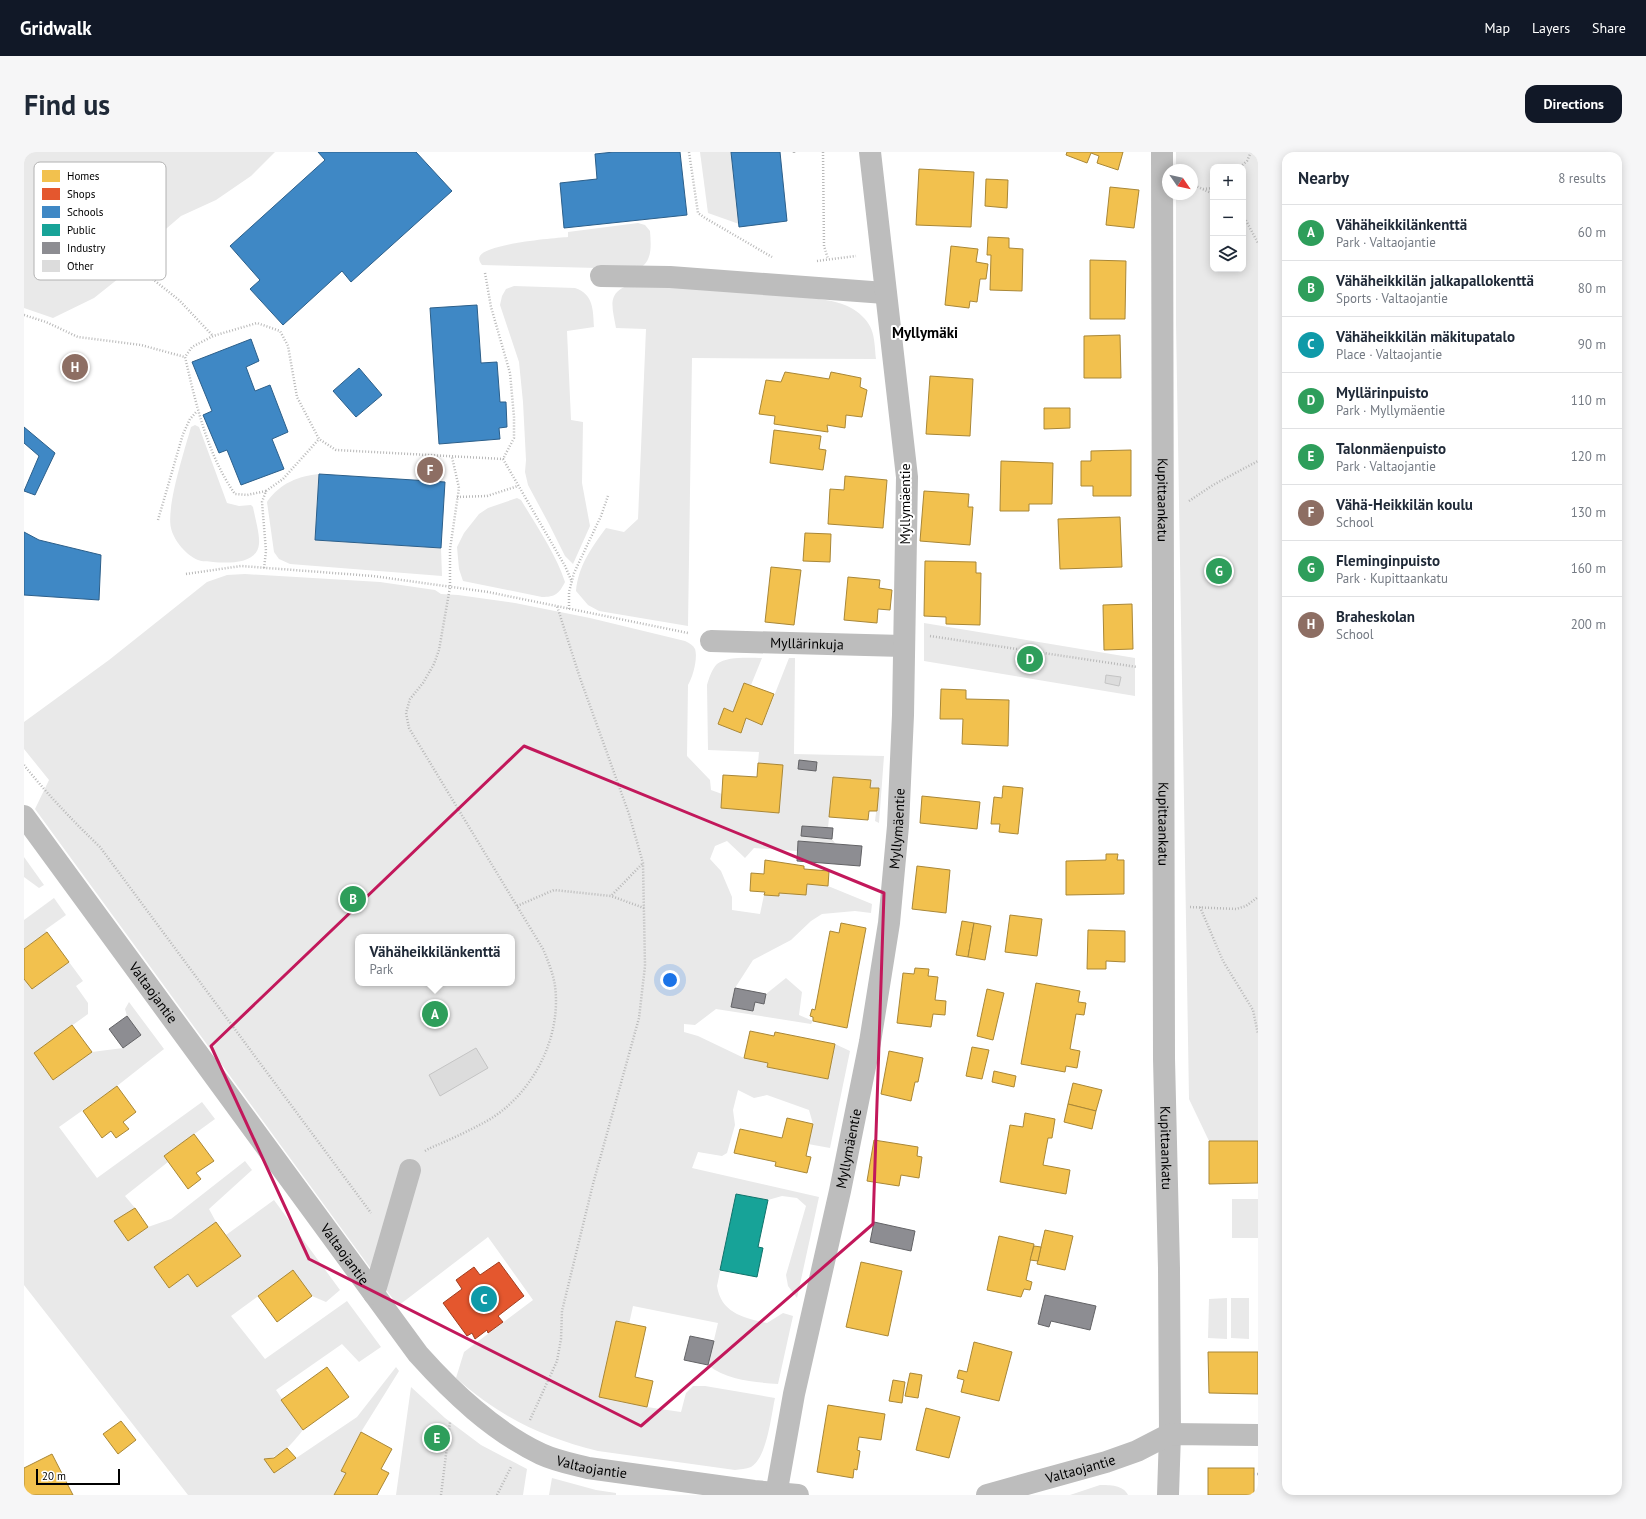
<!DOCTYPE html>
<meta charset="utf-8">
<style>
body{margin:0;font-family:"PT Sans",sans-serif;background:#f6f6f7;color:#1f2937}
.controls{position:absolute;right:12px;top:12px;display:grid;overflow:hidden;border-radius:8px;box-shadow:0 2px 10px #0003}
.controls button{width:36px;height:36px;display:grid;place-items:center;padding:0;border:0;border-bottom:1px solid #e0e1e3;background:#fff;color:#1f2937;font:20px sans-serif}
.compass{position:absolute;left:1138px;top:12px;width:36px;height:36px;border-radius:50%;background:#fff;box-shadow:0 2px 10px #0003;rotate:124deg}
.scale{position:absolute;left:12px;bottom:10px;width:84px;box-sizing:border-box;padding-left:4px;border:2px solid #000;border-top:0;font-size:11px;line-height:14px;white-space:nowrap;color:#000;-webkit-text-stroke:3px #fff;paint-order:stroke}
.you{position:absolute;left:646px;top:828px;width:14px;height:14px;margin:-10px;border:3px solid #fff;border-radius:50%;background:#1a73e8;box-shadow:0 0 0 6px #1a73e833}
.badge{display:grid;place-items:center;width:26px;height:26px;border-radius:50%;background:#111827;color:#fff;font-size:13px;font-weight:700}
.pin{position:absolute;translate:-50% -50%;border:2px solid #fff;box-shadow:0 1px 4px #0006}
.popup{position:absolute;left:331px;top:782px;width:160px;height:52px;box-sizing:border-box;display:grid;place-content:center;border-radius:8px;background:#fff;filter:drop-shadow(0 1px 3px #0005);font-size:13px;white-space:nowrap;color:#747a83}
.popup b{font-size:15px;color:#1f2937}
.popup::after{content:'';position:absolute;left:50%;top:100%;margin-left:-8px;border:8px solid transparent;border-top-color:#fff}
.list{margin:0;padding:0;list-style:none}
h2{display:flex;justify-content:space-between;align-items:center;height:52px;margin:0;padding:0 16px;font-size:17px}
h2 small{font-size:13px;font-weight:400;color:#747a83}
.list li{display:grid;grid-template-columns:26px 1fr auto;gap:12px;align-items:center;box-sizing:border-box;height:56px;padding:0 16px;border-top:1px solid #e0e1e3}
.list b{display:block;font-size:15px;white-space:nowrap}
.list p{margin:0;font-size:13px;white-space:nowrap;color:#747a83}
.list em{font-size:13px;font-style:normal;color:#747a83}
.icon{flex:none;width:22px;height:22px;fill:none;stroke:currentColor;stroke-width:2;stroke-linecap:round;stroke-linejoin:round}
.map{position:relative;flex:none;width:1234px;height:1343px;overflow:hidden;border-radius:12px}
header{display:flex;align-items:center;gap:24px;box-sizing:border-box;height:56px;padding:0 20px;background:#111827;color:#fff}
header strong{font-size:19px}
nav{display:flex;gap:22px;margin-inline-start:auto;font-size:14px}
.intro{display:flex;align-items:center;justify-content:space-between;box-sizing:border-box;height:96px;padding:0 24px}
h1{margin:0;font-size:28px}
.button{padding:10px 18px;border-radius:12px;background:#111827;color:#fff;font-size:14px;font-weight:700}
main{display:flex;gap:24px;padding:0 24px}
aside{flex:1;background:#fff;border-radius:12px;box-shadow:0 2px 10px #0003}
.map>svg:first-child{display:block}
.green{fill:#e9e9e9;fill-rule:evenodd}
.homes{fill:#f2c14e;stroke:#a98737}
.shops{fill:#e4572e;stroke:#a03d20}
.schools{fill:#3f88c5;stroke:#2c5f8a}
.public{fill:#17a398;stroke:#10726a}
.industry{fill:#8d8d92;stroke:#636366}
.building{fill:#dcdcdc;stroke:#c4c4c4}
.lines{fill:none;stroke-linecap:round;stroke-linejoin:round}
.path{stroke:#b8b8b8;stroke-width:2.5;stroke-dasharray:1 2;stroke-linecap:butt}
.minor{stroke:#bdbdbd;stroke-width:22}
.marked{fill:none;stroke:#c2185b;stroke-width:3;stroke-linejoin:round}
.labels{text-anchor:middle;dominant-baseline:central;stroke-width:4;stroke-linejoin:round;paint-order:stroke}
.street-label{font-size:14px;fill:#000;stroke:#fff}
.neighbourhood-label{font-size:15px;font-weight:bold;fill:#000;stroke:#fff}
.key{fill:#fff;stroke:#b2b2b2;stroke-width:1}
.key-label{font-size:11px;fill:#000}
</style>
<header>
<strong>Gridwalk</strong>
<nav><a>Map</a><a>Layers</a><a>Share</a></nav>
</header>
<div class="intro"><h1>Find us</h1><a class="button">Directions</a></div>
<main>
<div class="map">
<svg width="1234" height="1343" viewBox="0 0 1234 1343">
<rect width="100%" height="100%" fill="#fff"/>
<g class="green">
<path d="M0,0H251L227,24L192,48L157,64L129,88L114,111L70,146L29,166L0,156Z"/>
<path d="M676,0H707L715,72L684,61Z"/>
<path d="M1152,0H1234V989H1185L1165,947L1152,171V42H1168V18H1152ZM1189,15H1219V117H1189Z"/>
<path d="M614,71L621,73L626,79C627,93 629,110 614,117L458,113C456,110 454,107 456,104C462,92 529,86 544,85V80Z"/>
<path d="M609,132C660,136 711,139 761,144C782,146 815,146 832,159C851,173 850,185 852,207L668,206L664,474L575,459L564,453L552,439C554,415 567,396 582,376L600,380L614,367L622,177L592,176C588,154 582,139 609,132Z"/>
<path d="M490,134L551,136C570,142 569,159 570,175L543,179L547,268L559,270L558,331L566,374L549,412L541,404L525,372L504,333L501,320L502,308L499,250L495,210L476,153L478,144L482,137Z"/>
<path d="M171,273L175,275L203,351L215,354L227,353L229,355C231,366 236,382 235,392C233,413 203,411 189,410C184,409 178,410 174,408C162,403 150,389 147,376C142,355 161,297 167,275Z"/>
<path d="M295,322L291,388L417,396L418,424L266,412L255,407L250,400L243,350C256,331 275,324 295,322Z"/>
<path d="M493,346L497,348C512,373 532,402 541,430C535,442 531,445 518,445L439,429L435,417L433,395L440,381L455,362L464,356Z"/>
<path d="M221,422L356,430L411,438L417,442L434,443L491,451L566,466L661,489C665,491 669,493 671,497C674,506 669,525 664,533L663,604L686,628L687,638L698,642L697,656L755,660L759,613L734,611L735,600L684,598L683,533C685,526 688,517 693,512C703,504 726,506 738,506L727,533L720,531L709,560L700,556L694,572L717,581L722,566L739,572L765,506H771L770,602L860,604L855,671L851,669L855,637L846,636L847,628L809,625L804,676L778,674L777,684L808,687L811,691L774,689L773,699L730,696L721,706L703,689L691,694L686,707L697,719L708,745V758L736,762L740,743L755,744V741L783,732L804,734L848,752L847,761L831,759L798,762L787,769L767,788L729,808L711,836L707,855L729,859L731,850L740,852L742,842L762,826L778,840L775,863L789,869L787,872L692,857L671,873L660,872V880L674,884L720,906L744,911L743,915L803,927L811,892L826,899L806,996L784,992L789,972L785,958L743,943L730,946L714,938L709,958L711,973L703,1001L698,1004L674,1000L668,1016L795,1045L773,1146L764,1134L762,1123L782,1054L773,1046L758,1044L744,1048L712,1042L693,1134C697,1161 720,1166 743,1171L759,1161L769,1164L754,1232C730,1230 704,1229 684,1213L694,1171L609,1154L605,1172L592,1169L576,1245L623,1255L657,1260L662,1241L669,1234H681L751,1246C747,1264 743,1306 727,1315C722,1317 716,1317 711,1318L574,1299C517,1285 475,1264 432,1226L440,1200L509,1148L464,1085L374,1154L11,657L25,628L0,597V570L85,508L183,430L203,423ZM334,785H488V831H334Z"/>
<path d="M900,471L1111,506V544L900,509Z"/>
<path d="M0,705L20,733L15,736L0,725Z"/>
<path d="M30,746L42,763L21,778L23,780L0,797V768Z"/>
<path d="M45,810L59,829L52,834L64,851V862L10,901L29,928L68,900L99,896L116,883L103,864L101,857L105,850L140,897L93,934L35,975L73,1026L178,950L191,967L140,1004L144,1010L101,1044L111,1056L91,1069L104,1089L124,1075L147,1067L221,1009L228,1018L185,1057L192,1070L130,1115L145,1136L164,1122L173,1135L217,1104L202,1083L250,1048L316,1138L302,1150L288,1144L269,1119L207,1164L241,1207L323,1149L357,1195L335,1210L318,1192L252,1238L279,1278C268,1291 259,1305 240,1307L250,1321L333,1265L372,1215L375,1219L337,1280L317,1318L322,1321L310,1343H164L0,1133V827L8,837Z"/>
<rect x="1208" y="1047" width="26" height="39"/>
<path d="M1203,1146V1187L1184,1186L1185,1147Z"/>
<path d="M1207,1146H1225V1187L1207,1186Z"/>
<path d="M387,1235L421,1266L457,1293L503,1317L499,1343H372Z"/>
<path d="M528,1326L572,1338L592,1341V1343H525Z"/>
<path d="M1076,1333C1086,1333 1099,1333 1104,1343H1046Z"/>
</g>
<g class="homes">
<path d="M1043,0H1099L1094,18L1073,11L1075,4L1067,1L1063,11L1042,3Z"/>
<path d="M895,17L950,20L947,75L892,73Z"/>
<path d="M962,27L984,28L983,56L961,54Z"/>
<path d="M1086,35L1115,38L1110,76L1082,73Z"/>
<path d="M964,85L985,86V96L999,97L998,139L966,138L967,103H963Z"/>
<path d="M927,94L954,97L952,110L964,112L962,127H956L953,150L946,149L945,156L921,153Z"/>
<path d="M1066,108L1102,109L1101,167H1066Z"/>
<path d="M1096,183L1097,226H1060V184Z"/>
<path d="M761,220L805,227L807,220L837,226L836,235L843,238L838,265L822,263L821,276L803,273L804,280L750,272L751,264L735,262L742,228L757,230Z"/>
<path d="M906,224L949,227L946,284L902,282Z"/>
<path d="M1020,256H1046V276L1020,277Z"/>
<path d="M750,278L797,284L795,297L802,298L799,318L746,311Z"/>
<path d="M1107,298V344H1069V334H1057V309H1067V299Z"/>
<path d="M977,309L1029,311L1028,352H1005V359H976Z"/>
<path d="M821,324L863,328L859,376L804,372L806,337L820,338Z"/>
<path d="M900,339L945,342L944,355H949L946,393L896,389Z"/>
<path d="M1096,365L1098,415L1036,417L1034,367Z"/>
<path d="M781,381L807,382L806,410L779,409Z"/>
<path d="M901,409L952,410V421H957L956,473L922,472V465L900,464Z"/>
<path d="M747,415L777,418L770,473L741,470Z"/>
<path d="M824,425L856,428L855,436L868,438L866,458L854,457L853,471L820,468Z"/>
<path d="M1108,452L1109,497L1080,498L1079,453Z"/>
<path d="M720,531L750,542L738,573L722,566L717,581L694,572L700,556L709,560Z"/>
<path d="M917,537L942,538V547L985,548L984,594L938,592L939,567H916Z"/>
<path d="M734,611L759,613L755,661L697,656L699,623L733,625Z"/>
<path d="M809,625L847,628L846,636H855L853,659H845L844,668L805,665Z"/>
<path d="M979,634L999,636L994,682L975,680L976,672H967L970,645L978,646Z"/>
<path d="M898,644L956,650L953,677L896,671Z"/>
<path d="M1082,702H1094L1093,708H1100V742L1042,743V709L1082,708Z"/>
<path d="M741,708L780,714V717L805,719L804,734L783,732L782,743L755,741V744L740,743L741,740L726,739L727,721L740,722Z"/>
<path d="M893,714L926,718L922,761L888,757Z"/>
<path d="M986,763L1018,767L1013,804L981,800Z"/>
<path d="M938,769L950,771L944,805L932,803Z"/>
<path d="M817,771L842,776L823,876L789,869V865L786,864L788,857L791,858L806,779L815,781Z"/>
<path d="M950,771L967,774L961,808L944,805Z"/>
<path d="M1064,778L1101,779V810L1082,809V817H1063Z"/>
<path d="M23,780L45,810L8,837L0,827V797Z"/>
<path d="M891,816L905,817L904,824L914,825L911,848L922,849L921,863L909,862L907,875L873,871L879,821L890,822Z"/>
<path d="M1012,831L1056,839L1054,850L1062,851L1060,863L1052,862L1046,897L1056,899L1053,916L1042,914L1041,920L997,912Z"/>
<path d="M963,837L980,841L969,888L953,884Z"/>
<path d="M48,873L68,900L29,928L10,901Z"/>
<path d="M726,879L750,884L751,880L811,892L804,927L743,915L744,911L720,906Z"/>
<path d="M948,895L965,898L958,927L942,924Z"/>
<path d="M865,899L899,906L894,930H891L887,949L857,942Z"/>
<path d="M970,919L992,924L990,935L968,930Z"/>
<path d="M1049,931L1078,938L1072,959L1044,952Z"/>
<path d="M93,934L112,960L99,970L105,977L92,986L87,979L78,986L59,959Z"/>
<path d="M1044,952L1072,959L1068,977L1040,970Z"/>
<path d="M1001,961L1031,967L1028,986H1024L1019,1013L1046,1018L1042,1042L976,1030L986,973L999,975Z"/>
<path d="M763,966L789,972L782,1004L787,1005L783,1021L751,1014L752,1010L710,1001L716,977L758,986Z"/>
<path d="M170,982L190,1009L172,1021L177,1027L164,1037L140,1004Z"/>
<path d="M850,988L894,995L893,1004L898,1005L895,1026L877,1023L875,1034L843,1029Z"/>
<path d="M1185,989H1234V1031L1185,1032Z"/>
<path d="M111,1056L124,1075L104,1089L90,1069Z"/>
<path d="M192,1070L217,1104L173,1135L164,1122L145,1136L130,1115Z"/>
<path d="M1021,1078L1049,1084L1041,1118L1013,1112Z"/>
<path d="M975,1084L1010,1092L1002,1128L1008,1130L1006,1138L1000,1137L997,1145L963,1138Z"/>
<path d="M1010,1094L1017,1095L1014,1109L1006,1108Z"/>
<path d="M837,1110L878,1119L864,1184L822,1175Z"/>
<path d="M269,1118L288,1144L253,1170L234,1144Z"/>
<path d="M592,1169L622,1175L611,1225L629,1229L623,1255L575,1245Z"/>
<path d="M950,1190L988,1200L975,1249L937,1240L940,1228L933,1226L935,1218L943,1220Z"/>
<path d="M1184,1200H1234V1242L1185,1241Z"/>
<path d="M303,1215L325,1245L279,1278L257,1248Z"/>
<path d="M886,1221L898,1223L894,1246L881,1244Z"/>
<path d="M869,1228L881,1230L878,1251L865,1249Z"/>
<path d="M804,1253L861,1262L857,1288L835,1285L833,1298L836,1299L833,1318L830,1317L829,1326L793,1320Z"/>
<path d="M902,1256L936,1265L925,1306L892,1298Z"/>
<path d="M97,1269L112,1288L94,1302L79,1282Z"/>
<path d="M337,1280L368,1297L357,1317L365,1321L353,1343H310L322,1321L317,1319Z"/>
<path d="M263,1296L272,1306L250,1321L240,1307L250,1306Z"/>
<path d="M28,1302L49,1343H0V1316Z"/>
<rect x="1184" y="1316" width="46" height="27"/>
</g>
<path class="shops" d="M475,1110L500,1144L474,1164L479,1170L464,1181L463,1178L451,1187L448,1181L443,1184L419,1151L438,1137L432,1128L450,1115L456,1123Z"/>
<g class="schools">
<path d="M294,0H392L428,39L327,130L318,119L259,173L226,137L236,128L206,94L301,8Z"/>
<path d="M590,0H656L663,63L540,76L536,31L573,27L571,2Z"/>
<path d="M707,0H756L763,69L715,75Z"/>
<path d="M453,153L457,211L473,210L476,250H482L483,275L475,276L476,287L415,292L406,156Z"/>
<path d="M227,187L235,209L222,215L231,239L246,233L264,280L248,287L260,317L217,333L203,298L195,301L179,263L188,259L168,210Z"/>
<path d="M335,216L358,243L332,265L309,239Z"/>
<path d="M0,275L31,301L11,343L0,339L15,304L0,291Z"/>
<path d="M295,322L421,330L417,396L291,388Z"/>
<path d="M0,380L15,388L77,403L75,448L0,443Z"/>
</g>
<path class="public" d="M712,1042L744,1048L734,1095L739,1096L733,1125L696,1118Z"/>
<g class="industry">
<path d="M775,608L793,610L792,619L774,617Z"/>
<path d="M778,674L809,676L808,687L777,684Z"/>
<path d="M774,689L838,694L836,714L773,709Z"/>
<path d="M711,836L742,842L740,852L731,850L729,859L707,855Z"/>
<path d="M103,864L117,883L99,896L85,877Z"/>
<path d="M850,1070L891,1079L887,1099L846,1090Z"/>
<path d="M1021,1143L1072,1154L1066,1178L1027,1169L1025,1175L1014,1172Z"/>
<path d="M666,1184L690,1189L684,1213L660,1208Z"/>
</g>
<g class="building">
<path d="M1082,523L1097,525L1095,534L1081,531Z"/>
<path d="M452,896L464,916L416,944L405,923Z"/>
</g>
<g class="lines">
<g class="path">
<path d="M665,0L674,61L681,66L748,105"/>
<path d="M770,0V2"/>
<path d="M799,0L800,94L804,107"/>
<path d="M1216,15L1223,9L1227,0"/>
<path d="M1168,32L1189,42"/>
<path d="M1179,37L1189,36"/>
<path d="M1219,63L1234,91"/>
<path d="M793,109L832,104"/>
<path d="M461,121L467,155L486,221L490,265V286L479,307"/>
<path d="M126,125L155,148L189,184"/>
<path d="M0,163L22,170L54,185L117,193L161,205"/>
<path d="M242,339L223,343L211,342C183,302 172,252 161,205L168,195L189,184L233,171L256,179L264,194L273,245L295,287L312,298L479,307L541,414L548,430"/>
<path d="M433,345L463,344L494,334"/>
<path d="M1165,349L1189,333L1234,309"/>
<path d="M134,368L159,282L166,267L173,259"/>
<path d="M240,416L242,399L238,350L242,339L259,327L295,287"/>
<path d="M162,422L217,414L349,424L464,440L664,481"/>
<path d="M545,457V440L550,421L577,364L584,344"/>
<path d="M906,484L1113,515"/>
<path d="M0,613C23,642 49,669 76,695L347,1061"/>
<path d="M588,743L619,711"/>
<path d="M493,754L530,738L587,744L620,756"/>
<path d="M1166,755L1212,757L1222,754L1234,745"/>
<path d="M1176,755L1199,809L1229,858L1234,882"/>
<path d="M401,999C407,995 414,993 420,990C434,984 448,977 461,970C507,945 538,887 531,834C529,821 524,809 519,797L385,576L382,561L386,547L399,531L410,512L415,498L426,435V397L435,336L428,305"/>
<path d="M506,1268L533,1209L537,1187L538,1159L569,1032L615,866L621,814L619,711L605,662L556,526L533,454"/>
<path d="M1230,1322H1234"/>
<path d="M417,1343L426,1270"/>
<path d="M473,1343L487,1315"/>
</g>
<g class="minor">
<path id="s1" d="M1138,0L1140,907L1145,1116L1146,1282L1144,1343"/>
<path d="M577,124L646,125L861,141"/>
<path id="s2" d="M687,489L879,494"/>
<path id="s3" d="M0,664L394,1202C429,1241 469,1279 517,1302C532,1309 548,1312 564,1316L730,1339L774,1343"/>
<path d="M350,1142L386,1018"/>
<path id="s4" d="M752,1343L770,1242L816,1039L846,890L865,771L874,674L879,563L883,325L846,0"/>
<path id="s5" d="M963,1343L1082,1310L1113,1299L1146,1282L1234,1283"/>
</g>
</g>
<path class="marked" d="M500,594L860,741L849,1072L617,1274L285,1107L187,894Z"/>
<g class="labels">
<g class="street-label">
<text stroke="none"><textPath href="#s1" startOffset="348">Kupittaankatu</textPath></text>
<text transform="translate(881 352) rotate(-90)">Myllymäentie</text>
<text stroke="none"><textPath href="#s2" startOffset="96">Myllärinkuja</textPath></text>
<text stroke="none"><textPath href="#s1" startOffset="672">Kupittaankatu</textPath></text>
<text stroke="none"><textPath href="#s4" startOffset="678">Myllymäentie</textPath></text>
<text stroke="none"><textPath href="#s3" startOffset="219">Valtaojantie</textPath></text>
<text stroke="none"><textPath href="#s4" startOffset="354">Myllymäentie</textPath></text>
<text stroke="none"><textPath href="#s1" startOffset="996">Kupittaankatu</textPath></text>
<text stroke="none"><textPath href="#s3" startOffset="543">Valtaojantie</textPath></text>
<text stroke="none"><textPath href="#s3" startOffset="879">Valtaojantie</textPath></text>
<text stroke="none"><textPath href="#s5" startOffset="97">Valtaojantie</textPath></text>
</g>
<g class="neighbourhood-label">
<text x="901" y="180">Myllymäki</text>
</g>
</g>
<rect x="10" y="10" width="132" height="118" rx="6" class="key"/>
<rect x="18" y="18" width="18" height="12" fill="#f2c14e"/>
<rect x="18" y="36" width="18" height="12" fill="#e4572e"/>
<rect x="18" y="54" width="18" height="12" fill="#3f88c5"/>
<rect x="18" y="72" width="18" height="12" fill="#17a398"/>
<rect x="18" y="90" width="18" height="12" fill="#8d8d92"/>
<rect x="18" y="108" width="18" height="12" fill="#dcdcdc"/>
<g class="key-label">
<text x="43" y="28">Homes</text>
<text x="43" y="46">Shops</text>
<text x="43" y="64">Schools</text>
<text x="43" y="82">Public</text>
<text x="43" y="100">Industry</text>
<text x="43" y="118">Other</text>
</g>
</svg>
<div class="controls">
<button>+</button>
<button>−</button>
<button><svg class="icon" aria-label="layers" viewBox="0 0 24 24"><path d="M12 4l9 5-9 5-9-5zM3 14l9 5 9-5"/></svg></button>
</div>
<svg class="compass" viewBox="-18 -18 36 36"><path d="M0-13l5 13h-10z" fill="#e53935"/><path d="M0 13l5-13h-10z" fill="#747a83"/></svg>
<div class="scale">20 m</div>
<div class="you"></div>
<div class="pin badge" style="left:411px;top:862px;background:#2e9e5b">A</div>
<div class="popup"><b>Vähäheikkilänkenttä</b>Park</div>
<div class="pin badge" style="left:329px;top:747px;background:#2e9e5b">B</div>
<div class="pin badge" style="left:460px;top:1147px;background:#0f9aa8">C</div>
<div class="pin badge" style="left:1006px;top:507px;background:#2e9e5b">D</div>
<div class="pin badge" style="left:413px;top:1286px;background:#2e9e5b">E</div>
<div class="pin badge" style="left:406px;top:318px;background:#8d6e63">F</div>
<div class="pin badge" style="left:1195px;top:419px;background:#2e9e5b">G</div>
<div class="pin badge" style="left:51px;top:215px;background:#8d6e63">H</div>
</div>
<aside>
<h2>Nearby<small>8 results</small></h2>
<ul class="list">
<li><span class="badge" style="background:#2e9e5b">A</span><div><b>Vähäheikkilänkenttä</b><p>Park · Valtaojantie</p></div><em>60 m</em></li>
<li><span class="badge" style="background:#2e9e5b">B</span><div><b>Vähäheikkilän jalkapallokenttä</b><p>Sports · Valtaojantie</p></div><em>80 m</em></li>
<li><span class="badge" style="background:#0f9aa8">C</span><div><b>Vähäheikkilän mäkitupatalo</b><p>Place · Valtaojantie</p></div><em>90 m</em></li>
<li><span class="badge" style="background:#2e9e5b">D</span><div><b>Myllärinpuisto</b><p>Park · Myllymäentie</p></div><em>110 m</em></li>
<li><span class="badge" style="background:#2e9e5b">E</span><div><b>Talonmäenpuisto</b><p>Park · Valtaojantie</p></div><em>120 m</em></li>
<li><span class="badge" style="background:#8d6e63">F</span><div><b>Vähä-Heikkilän koulu</b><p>School</p></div><em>130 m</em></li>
<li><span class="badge" style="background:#2e9e5b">G</span><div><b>Fleminginpuisto</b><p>Park · Kupittaankatu</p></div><em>160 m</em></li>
<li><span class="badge" style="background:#8d6e63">H</span><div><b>Braheskolan</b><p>School</p></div><em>200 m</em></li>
</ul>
</aside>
</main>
